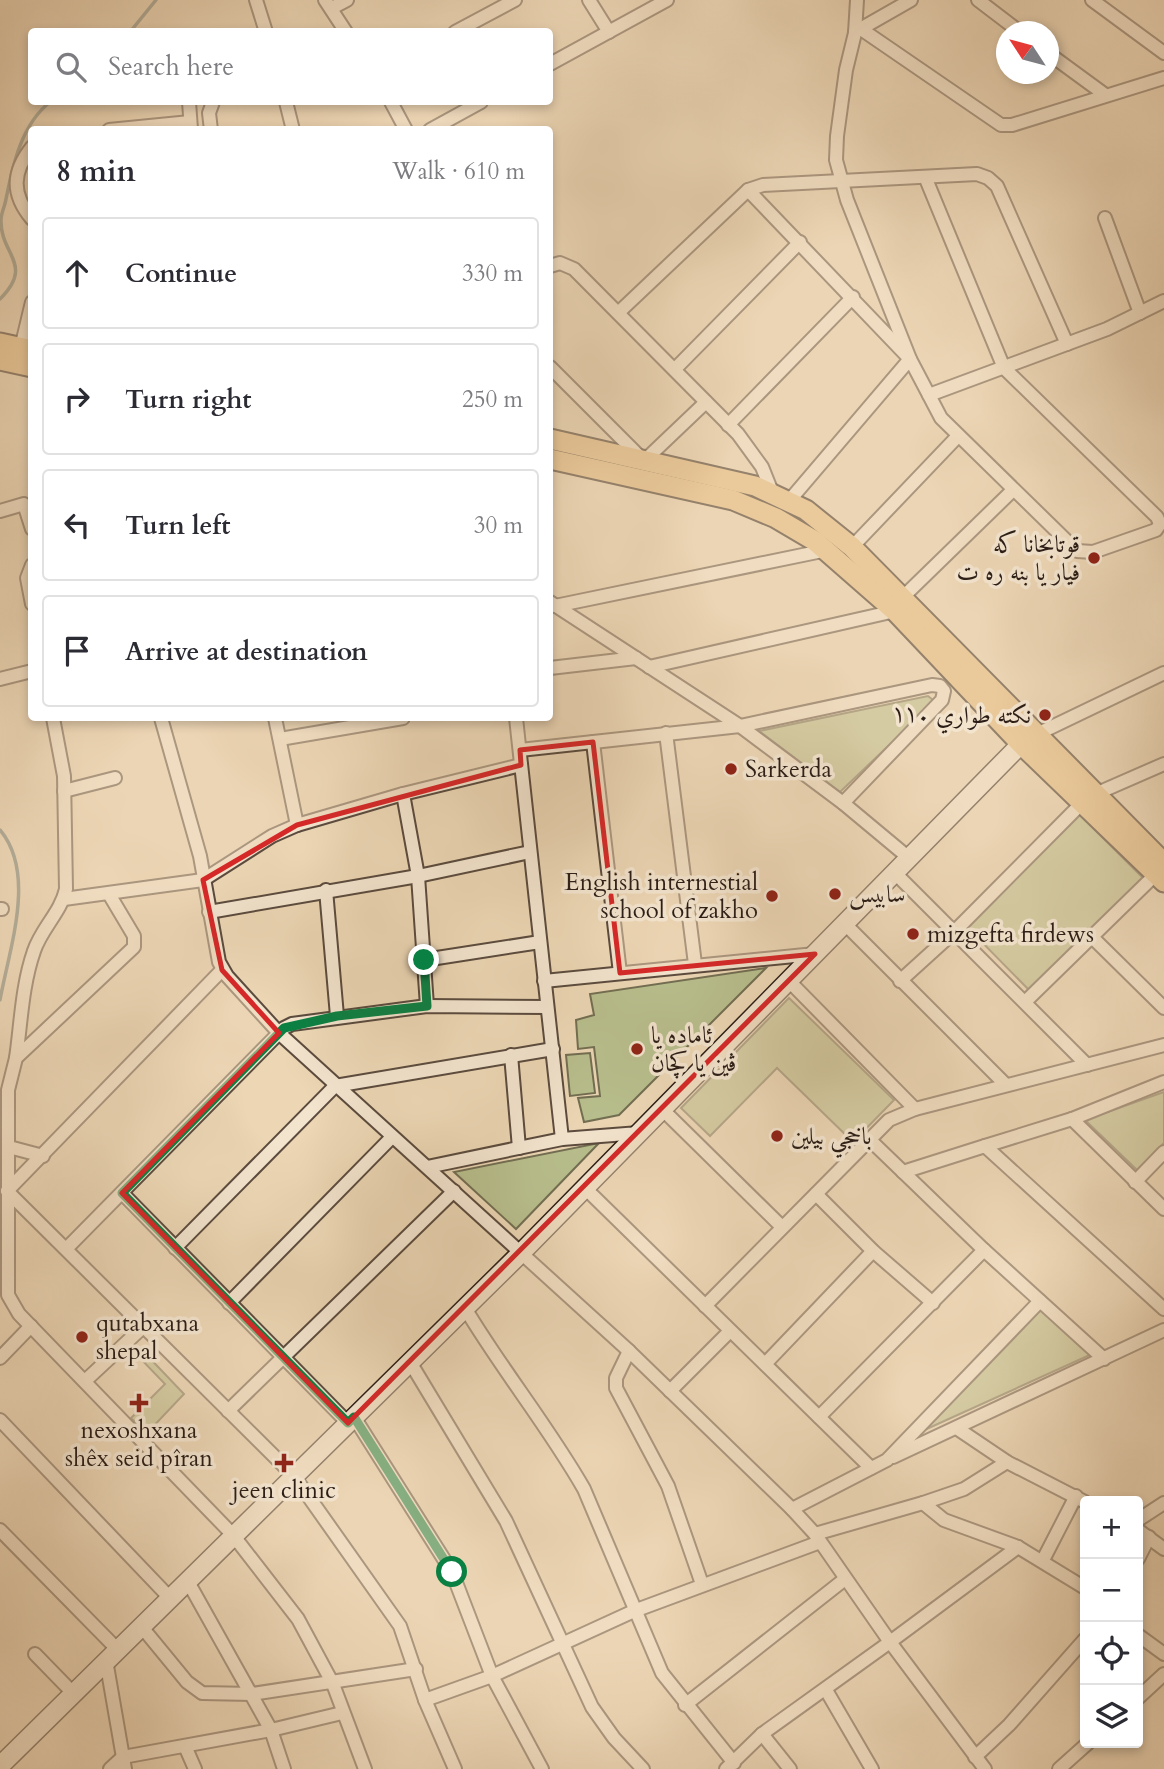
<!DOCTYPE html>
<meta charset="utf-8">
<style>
body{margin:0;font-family:Cardo,Amiri,serif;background:#f2f2f3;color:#2b2b33}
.controls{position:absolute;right:21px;bottom:21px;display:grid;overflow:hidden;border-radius:7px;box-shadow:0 4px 10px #0003}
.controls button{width:63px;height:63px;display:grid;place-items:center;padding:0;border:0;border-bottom:2px solid #e1e1e2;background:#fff;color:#2b2b33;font:35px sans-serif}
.compass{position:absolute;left:996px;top:21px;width:63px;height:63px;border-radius:50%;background:#fff;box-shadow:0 4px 10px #0003;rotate:306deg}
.stop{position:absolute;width:21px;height:21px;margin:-16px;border:5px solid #0b8043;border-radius:50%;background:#fff}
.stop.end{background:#0b8043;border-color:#fff;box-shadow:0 2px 7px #0008}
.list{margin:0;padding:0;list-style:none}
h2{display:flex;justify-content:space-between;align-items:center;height:91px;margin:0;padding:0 28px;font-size:30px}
h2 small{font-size:23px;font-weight:400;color:#7c7c81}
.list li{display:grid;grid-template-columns:46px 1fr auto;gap:21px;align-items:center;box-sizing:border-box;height:112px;margin:0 14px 14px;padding:0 14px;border:2px solid #e1e1e2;border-radius:7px}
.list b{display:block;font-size:26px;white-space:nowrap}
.list em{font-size:23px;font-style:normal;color:#7c7c81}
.icon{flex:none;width:38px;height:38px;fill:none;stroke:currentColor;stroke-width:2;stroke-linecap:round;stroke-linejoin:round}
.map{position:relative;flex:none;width:1164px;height:1769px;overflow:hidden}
.search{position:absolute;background:#fff;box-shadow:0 4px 10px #0003;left:28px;top:28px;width:525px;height:77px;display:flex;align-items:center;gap:18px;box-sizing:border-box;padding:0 24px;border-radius:7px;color:#7c7c81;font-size:26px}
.panel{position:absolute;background:#fff;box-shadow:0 4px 10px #0003;left:28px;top:126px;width:525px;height:595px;border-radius:7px}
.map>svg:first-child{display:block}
.green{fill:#b8be8d;stroke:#726e52;stroke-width:2}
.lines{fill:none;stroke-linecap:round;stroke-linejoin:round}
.stream{stroke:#6d7a74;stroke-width:3.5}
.minor-casing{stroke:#5b4b3e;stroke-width:16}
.secondary-casing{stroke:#2b1d16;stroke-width:21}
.primary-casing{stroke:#2b1d16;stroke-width:23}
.minor{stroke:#f3e4ce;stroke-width:12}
.secondary{stroke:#f3e4ce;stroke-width:18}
.primary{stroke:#e6bb7a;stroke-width:19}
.route{stroke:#0b8043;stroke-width:9}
.marked{fill:none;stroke:#d62828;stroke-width:5;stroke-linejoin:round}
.poi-dot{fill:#8f2418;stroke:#f3e4ce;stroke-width:2.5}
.labels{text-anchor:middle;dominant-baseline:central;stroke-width:7;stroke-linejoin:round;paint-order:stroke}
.poi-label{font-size:24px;fill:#2b1d16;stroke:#f3e4ce;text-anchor:start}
</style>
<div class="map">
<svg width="1164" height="1769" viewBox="0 0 1164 1769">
<rect width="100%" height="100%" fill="#ecd6b4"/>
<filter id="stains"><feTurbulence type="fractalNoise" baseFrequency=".00286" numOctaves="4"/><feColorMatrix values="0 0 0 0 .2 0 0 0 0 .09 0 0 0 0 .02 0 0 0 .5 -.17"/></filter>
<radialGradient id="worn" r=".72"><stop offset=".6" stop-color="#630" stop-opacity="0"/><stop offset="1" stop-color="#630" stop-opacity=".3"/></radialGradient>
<g class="green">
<path d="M928,696L933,700L930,706L840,792L759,731Z"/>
<path d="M1078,813L1143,878L1030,991L966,926Z"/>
<path d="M766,968L619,1115L584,1122L578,1098L600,1096L594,1047L578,1049L576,1020L594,1015L590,994Z"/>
<path d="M789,998L894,1100L853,1142L777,1068L710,1136L681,1108Z"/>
<path d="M590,1053L595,1093L570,1096L566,1055Z"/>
<path d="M1164,1092V1143L1137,1170L1085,1120Z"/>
<path d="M599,1143L516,1229L454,1172Z"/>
<path d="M1042,1308L1092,1354L920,1432Z"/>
<path d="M141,1349L184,1394L146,1434L131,1418L165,1384L135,1353Z"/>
</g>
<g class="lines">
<g class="stream">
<path d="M130,32L156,0"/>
<path d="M0,299C35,264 0,255 1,220C1,213 5,206 6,199C13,165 21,125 50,102"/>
<path d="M0,830C37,874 9,949 0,1000"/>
</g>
<defs>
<g id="minor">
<path d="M256,0L266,32"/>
<path d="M325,0L346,32"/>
<path d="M589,0L609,32"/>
<path d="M857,0L855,33L846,70L837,136L836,160L847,200L910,359L941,418L1077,551L1093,552L1156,530L1160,524L1157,517L1004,368L926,179"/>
<path d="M978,0L1020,32"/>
<path d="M1092,0L1164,53"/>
<path d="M332,8L347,0"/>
<path d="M861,29L1001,125H1012L1164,78"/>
<path d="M455,32L515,0"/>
<path d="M855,32L911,0"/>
<path d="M1048,53L1104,94"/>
<path d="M550,64L667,0"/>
<path d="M189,102L191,129"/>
<path d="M286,102L293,130"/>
<path d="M391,102L406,130"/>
<path d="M109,130L190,122"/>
<path d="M211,130L209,113L213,102"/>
<path d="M430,130L481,102"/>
<path d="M32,147C12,172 11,194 32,219"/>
<path d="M748,190L910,359L789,501"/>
<path d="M1105,218L1140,313"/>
<path d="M550,266L560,263L574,269L738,434L762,467L772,492"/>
<path d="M618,313L748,190L763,185L977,174L988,178L997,186L1067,344"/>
<path d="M21,348L32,302"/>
<path d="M550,367L644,461L706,402"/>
<path d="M675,369L800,242"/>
<path d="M929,395L1107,329L1164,301"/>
<path d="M728,425L853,297"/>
<path d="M0,511L24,504L32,529"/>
<path d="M852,547L958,436"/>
<path d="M32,565L27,578L32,604"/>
<path d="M902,598L1013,490"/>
<path d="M550,602L740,726L843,803L909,858"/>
<path d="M555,606L827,550"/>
<path d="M649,667L895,611"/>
<path d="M550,668L636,658"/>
<path d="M0,679L32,671"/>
<path d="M161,718L200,856L219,962L227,976L279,1033L629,1351L792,1509L815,1534L890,1642L1018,1547"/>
<path d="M275,718L297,825"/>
<path d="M516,718L562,1139"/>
<path d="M666,733L695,964"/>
<path d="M1033,736L1164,673"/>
<path d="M280,739L403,718"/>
<path d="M593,742L620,973"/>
<path d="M520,750L740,726L932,685L940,686L944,691L942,700L843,803"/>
<path d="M64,791L115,778"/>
<path d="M403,794L418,876L427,1006"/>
<path d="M1093,795L1164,764"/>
<path d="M895,873L1087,1065"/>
<path d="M326,890L337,1016"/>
<path d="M109,894L134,936V947L16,1058L8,1090V1295L19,1314L233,1535L298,1619L333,1684L365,1769"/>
<path d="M64,899L203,880L272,836L297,825L403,794L521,765"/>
<path d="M0,909H2"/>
<path d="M209,912L418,876L530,852"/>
<path d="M845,924L1006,1085"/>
<path d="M1092,937L1164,1008"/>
<path d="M424,960L540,942"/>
<path d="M544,981L815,954"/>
<path d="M900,981L954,932L1082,803"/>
<path d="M1025,1002L1156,874"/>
<path d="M511,1055L519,1148"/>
<path d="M16,1058C21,1023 22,985 34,951C41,929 61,912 66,889L64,776L53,718"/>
<path d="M662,1109L782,1227"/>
<path d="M915,1109L1164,1045"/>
<path d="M1072,1119L1164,1209"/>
<path d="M870,1140L984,1250L1104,1359"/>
<path d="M985,1146L1072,1119L1164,1082"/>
<path d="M9,1147L43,1156"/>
<path d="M427,1167L562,1139L639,1133"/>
<path d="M903,1172L985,1146L1164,1309"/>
<path d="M1135,1182L1164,1152"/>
<path d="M585,1188L871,1468"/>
<path d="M7,1191L294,1476L400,1626L425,1700L455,1769"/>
<path d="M7,1191L222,970"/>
<path d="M122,1193L348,1423"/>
<path d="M816,1194L873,1251L933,1303"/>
<path d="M67,1248L284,1028L292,1024L427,1006L547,1007"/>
<path d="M175,1248L335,1086L553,1049"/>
<path d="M229,1303L392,1137"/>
<path d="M705,1306L889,1120L915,1109L789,981"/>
<path d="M465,1308C502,1370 548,1426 584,1489L662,1673L734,1763"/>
<path d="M629,1351L616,1378V1388L668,1486L702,1584"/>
<path d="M0,1358L31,1326"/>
<path d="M410,1362L506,1521L592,1707L614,1738L643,1769"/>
<path d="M765,1364L873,1251"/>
<path d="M85,1381L144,1326"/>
<path d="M670,1391L730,1331"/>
<path d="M228,1411L454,1191"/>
<path d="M354,1417L452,1572L492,1676L542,1769"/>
<path d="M819,1417L984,1250"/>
<path d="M0,1420L170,1598"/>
<path d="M958,1429L1007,1462L1085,1502"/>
<path d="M893,1457L1164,1330"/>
<path d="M1007,1462L964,1489L923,1503L944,1520L1018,1547L1085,1588"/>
<path d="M792,1509L887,1460L1040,1301"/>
<path d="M1138,1520L1164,1503"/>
<path d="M0,1530L117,1649"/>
<path d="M1138,1530L1164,1549"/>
<path d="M815,1534L923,1503"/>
<path d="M1138,1559L1149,1537"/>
<path d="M1043,1560L1076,1496"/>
<path d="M187,1580L271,1730L284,1769"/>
<path d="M141,1626L187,1682L202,1693L252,1694L416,1669"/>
<path d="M1138,1635L1164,1654"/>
<path d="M35,1654L73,1693"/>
<path d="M106,1660L125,1769"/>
<path d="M826,1690L872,1769"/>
<path d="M1138,1698L1164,1674"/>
<path d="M425,1700L492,1676L634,1611L820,1542"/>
<path d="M685,1705L845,1579"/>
<path d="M762,1734L790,1769"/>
<path d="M185,1746L195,1769"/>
<path d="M975,1757L1009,1725L1085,1639"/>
<path d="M110,1769L123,1757L271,1730L342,1713"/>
<path d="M726,1769L762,1734L890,1642L985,1769"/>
<path d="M1059,1769L1088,1743"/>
</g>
<path id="secondary" d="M0,1766L521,1253L1021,744"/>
<g id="primary">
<path d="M0,343L32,350"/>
<path d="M0,360L32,367"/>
<path d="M550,439L755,486L806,510L852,547L1164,863"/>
<path d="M550,459L733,500L776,518L815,541L895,611L1021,744L1164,882"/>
</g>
</defs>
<use href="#minor" class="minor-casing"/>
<use href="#secondary" class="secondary-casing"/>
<use href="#primary" class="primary-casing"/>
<use href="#minor" class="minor"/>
<use href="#secondary" class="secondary"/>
<use href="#primary" class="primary"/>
</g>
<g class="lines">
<path class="route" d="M424,960L427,1006L337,1016L284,1028L122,1193L348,1423L354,1417L452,1572"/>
</g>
<path d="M0 0H1164V1769H0ZM593,742L620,973L815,954L348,1423L122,1193L279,1033L222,970L203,880L297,825L521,765L520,750Z" fill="#ecd6b4" fill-opacity=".55" fill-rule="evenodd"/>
<path class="marked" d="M593,742L620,973L815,954L348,1423L122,1193L279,1033L222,970L203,880L297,825L521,765L520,750Z"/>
<g class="poi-dot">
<circle cx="1094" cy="558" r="7"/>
<circle cx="1045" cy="715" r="7"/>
<circle cx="731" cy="769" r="7"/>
<circle cx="835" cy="894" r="7"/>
<circle cx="772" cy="896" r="7"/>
<circle cx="913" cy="934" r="7"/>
<circle cx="637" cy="1049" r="7"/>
<circle cx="777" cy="1136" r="7"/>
<circle cx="82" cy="1337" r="7"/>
<path d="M135.5 1392.5h7v7h7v7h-7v7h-7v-7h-7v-7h7z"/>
<path d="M280.5 1452.5h7v7h7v7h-7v7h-7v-7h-7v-7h7z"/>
</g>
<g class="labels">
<g class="poi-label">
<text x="1080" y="544" text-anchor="end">قوتابخانا كه<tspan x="1080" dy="28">فيار يا بنه ره ت</tspan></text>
<text x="1031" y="715" text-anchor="end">نكته طواري ١١٠</text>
<text x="745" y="769">Sarkerda</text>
<text x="758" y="882" text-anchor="end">English internestial<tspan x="758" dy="28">school of zakho</tspan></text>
<text x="849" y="894">سابيس</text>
<text x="927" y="934">mizgefta firdews</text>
<text x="651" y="1035">ئاماده یا<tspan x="651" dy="28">ڤین یا کچان</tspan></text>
<text x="791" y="1136">باخجي بيلين</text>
<text x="96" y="1323">qutabxana<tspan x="96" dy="28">shepal</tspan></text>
<text x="139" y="1430" text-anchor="middle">nexoshxana<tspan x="139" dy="28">shêx seid pîran</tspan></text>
<text x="284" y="1490" text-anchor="middle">jeen clinic</text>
</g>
</g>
<rect width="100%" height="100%" filter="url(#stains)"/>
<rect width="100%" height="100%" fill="url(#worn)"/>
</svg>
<div class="controls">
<button>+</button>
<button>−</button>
<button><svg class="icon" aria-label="locate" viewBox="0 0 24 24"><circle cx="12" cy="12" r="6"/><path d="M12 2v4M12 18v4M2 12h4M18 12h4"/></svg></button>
<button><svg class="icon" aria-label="layers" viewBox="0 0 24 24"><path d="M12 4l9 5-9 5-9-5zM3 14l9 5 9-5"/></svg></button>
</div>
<svg class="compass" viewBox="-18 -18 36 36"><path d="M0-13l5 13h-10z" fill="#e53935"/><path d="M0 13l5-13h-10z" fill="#7c7c81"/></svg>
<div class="stop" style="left:452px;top:1572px"></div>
<div class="stop end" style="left:424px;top:960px"></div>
<div class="search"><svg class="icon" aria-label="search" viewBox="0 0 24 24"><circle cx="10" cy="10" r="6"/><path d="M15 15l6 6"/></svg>Search here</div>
<section class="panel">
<h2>8 min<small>Walk · 610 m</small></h2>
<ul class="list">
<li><svg class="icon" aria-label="ahead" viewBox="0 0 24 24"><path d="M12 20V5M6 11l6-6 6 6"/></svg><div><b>Continue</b></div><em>330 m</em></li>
<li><svg class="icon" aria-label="right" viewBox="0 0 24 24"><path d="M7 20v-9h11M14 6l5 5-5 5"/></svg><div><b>Turn right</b></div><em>250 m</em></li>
<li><svg class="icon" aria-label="left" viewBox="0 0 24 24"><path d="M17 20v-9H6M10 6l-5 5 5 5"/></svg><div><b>Turn left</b></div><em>30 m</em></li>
<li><svg class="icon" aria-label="arrive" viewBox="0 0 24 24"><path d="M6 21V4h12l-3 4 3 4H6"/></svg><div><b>Arrive at destination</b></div></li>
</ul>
</section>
</div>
